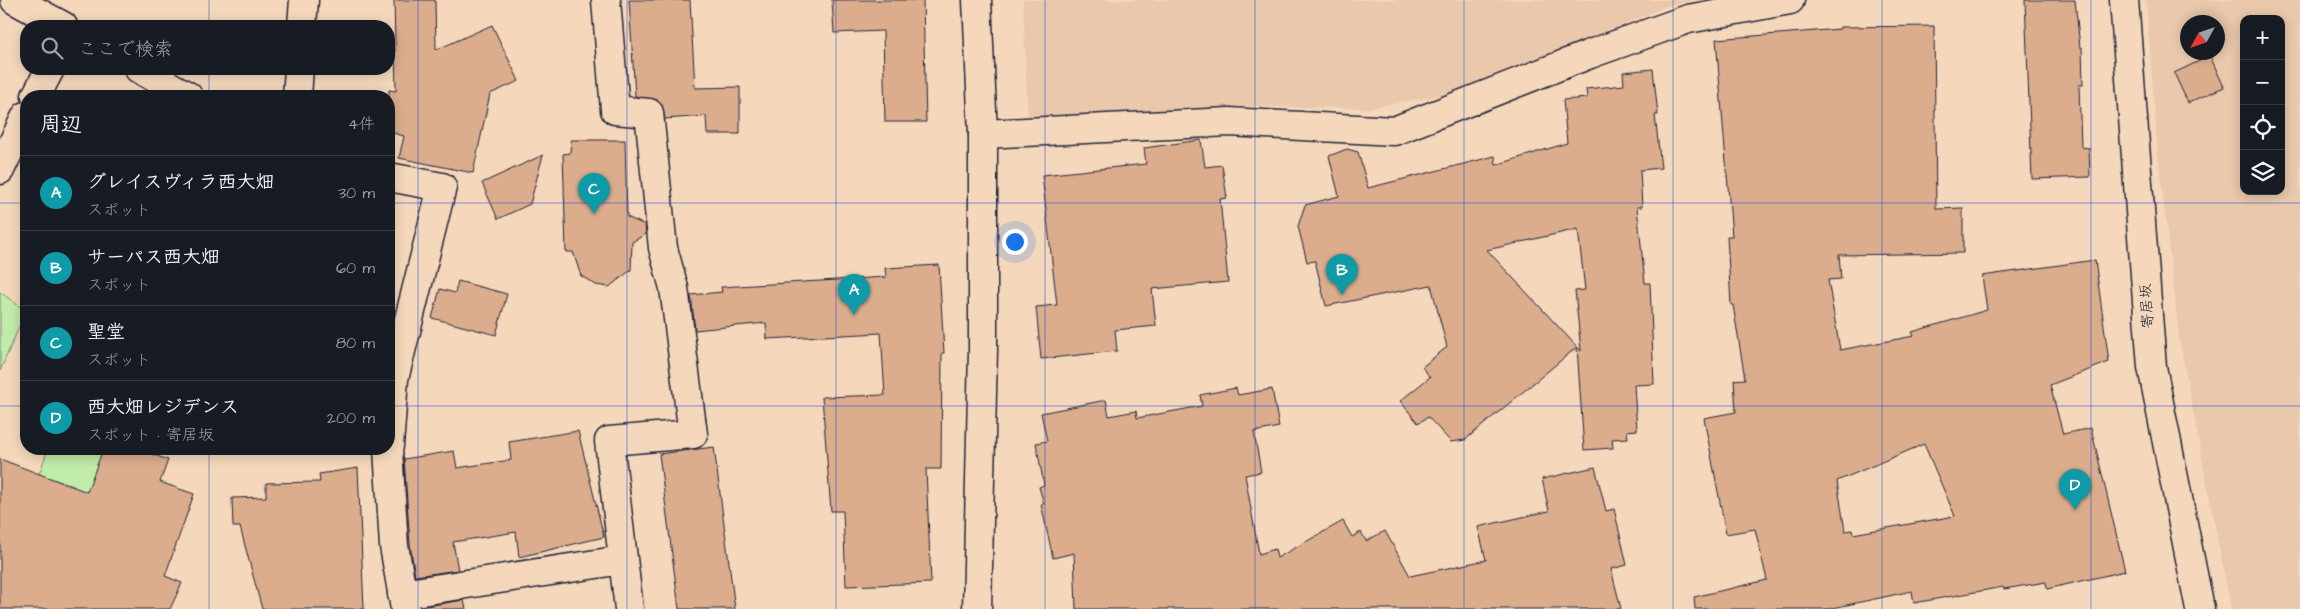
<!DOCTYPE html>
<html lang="ja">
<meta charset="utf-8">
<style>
body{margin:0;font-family:"Architects Daughter","Klee One",sans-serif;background:#20242c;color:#f1f3f6}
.controls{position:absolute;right:15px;top:15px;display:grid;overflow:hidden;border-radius:10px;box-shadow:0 2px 12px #0003}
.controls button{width:45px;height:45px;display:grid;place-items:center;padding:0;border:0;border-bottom:1px solid #363941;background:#171b24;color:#f1f3f6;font:25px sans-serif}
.compass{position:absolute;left:2180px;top:15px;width:45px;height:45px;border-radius:50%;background:#171b24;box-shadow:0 2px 12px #0003;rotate:230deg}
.you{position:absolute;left:1014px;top:241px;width:18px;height:18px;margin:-12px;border:4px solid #fff;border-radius:50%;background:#1a73e8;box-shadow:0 0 0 8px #1a73e833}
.badge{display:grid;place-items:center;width:32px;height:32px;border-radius:50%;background:#c8321e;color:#fff;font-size:16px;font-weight:700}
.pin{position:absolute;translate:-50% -41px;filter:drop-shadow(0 1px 2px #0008)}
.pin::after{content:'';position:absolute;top:26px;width:18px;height:15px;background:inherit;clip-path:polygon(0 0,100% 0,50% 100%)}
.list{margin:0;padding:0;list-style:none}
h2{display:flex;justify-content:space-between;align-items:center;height:65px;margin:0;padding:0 20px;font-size:21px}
h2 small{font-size:16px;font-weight:400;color:#9ea1a6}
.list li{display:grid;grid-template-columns:32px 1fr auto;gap:15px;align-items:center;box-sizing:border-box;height:75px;padding:0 20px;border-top:1px solid #363941}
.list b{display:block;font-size:19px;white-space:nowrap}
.list p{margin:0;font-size:16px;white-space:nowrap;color:#9ea1a6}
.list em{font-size:16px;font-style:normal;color:#9ea1a6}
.icon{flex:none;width:28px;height:28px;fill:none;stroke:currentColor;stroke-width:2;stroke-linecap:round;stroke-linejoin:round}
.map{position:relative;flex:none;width:2300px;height:609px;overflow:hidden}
.search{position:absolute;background:#171b24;box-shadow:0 2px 12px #0003;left:20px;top:20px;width:375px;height:55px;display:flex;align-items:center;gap:12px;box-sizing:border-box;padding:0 18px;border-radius:20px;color:#9ea1a6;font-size:19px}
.panel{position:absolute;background:#171b24;box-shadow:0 2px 12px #0003;left:20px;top:90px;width:375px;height:365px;border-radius:20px}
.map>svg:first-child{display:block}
.built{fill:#e9c8ab;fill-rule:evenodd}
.green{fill:#c0eba8;stroke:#718672;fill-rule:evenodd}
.building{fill:#dbad8d;stroke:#22223b;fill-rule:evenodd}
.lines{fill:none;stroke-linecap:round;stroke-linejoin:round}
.minor-casing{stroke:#22223b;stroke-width:31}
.minor{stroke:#f5d8bb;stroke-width:28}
.grid{fill:none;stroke:#1d4ed8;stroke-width:1;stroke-opacity:0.55}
.labels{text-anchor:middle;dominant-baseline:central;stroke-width:4;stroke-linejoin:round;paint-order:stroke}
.street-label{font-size:15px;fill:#22223b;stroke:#f5d8bb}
</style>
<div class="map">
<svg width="2300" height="609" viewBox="0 0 2300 609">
<rect width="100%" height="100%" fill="#f5d8bb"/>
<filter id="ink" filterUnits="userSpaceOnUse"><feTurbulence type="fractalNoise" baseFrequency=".02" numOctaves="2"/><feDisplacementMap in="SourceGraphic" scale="10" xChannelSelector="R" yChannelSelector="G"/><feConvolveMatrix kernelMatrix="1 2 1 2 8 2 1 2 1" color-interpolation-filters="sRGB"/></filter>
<g filter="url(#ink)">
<g class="built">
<path d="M1023,0H1695L1669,5L1618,27L1455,93L1368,108L1240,106L1053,128L1028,121Z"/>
<path d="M2146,0H2300V609H2231L2180,344L2158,154ZM2244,19H2281V191H2244ZM2188,22H2218V52H2188Z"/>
</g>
<g class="green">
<path d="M0,292L26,311L0,371Z"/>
<path d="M48,449H147L100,549L25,514ZM49,478L74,486L63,512Z"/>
</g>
<g class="building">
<path d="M394,0H435L436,50L492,25L519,81L490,94L473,173L399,158L404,136L389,132V90L396,91Z"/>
<path d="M629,0H690L695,88L740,87V134H707L706,116L665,119L662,105L657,100L635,96Z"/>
<path d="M832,0H923L926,122H885L883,31L834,33Z"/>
<path d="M2025,0H2075L2080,47H2082L2083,85H2079L2081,147L2089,148L2090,177L2032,179Z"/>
<path d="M1934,26L1936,209L1963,208V253L1839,255L1841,279L1828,280L1840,350L1914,336L1912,332L1987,310L1982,276L2095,260L2109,362L2050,385L2063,434L2091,428L2125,571L2047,589L2046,582L2004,589L2003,587L1914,603L1912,591L1828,609H1695L1694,597L1767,580L1755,529L1726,534L1704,418L1736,412L1734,380L1745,379L1733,305H1731L1727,236H1732L1716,39L1840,29V27ZM1924,444L1955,516L1853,534L1852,530L1845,531L1837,481Z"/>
<path d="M2210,56L2224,87L2188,103L2174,73Z"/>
<path d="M1653,69L1658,115H1655L1661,168L1640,170L1642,207H1637L1645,283H1650L1654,384L1634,385L1637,430L1627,431L1628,438L1612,439L1613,448L1584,450L1577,347L1465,440L1451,442L1428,417L1418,423L1400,401L1430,377L1422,367L1447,347L1431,285L1326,306L1315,261L1307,262L1298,226L1305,205L1339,196L1329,156L1347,149L1358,152L1368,188L1495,156L1496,165L1567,143L1563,100L1587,98L1586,89L1624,85L1623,72ZM1578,229L1585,290L1575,291L1581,351L1487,250Z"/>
<path d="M571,140H625L627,217L645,225L646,234L632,242L631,270L609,287L596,285L581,276L573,252H566L563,154L570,153Z"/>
<path d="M1201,140L1205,167L1222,165L1227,198L1220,199L1228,282L1152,289L1156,326L1115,330L1117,351L1041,359L1036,307L1057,305L1042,175L1146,164L1144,148Z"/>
<path d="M543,155L530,204L498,219L482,183Z"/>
<path d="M939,265L944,353H942L941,469H926L931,583L846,586L843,511H831L822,397L885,395L881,333L767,339L766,323L695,330L691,295L722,292L721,287L886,277L885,268Z"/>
<path d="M458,281L507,294L496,335L432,318L440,289L455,293Z"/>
<path d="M1236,388L1238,395L1272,389L1279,427L1254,432L1261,472L1245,475L1259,554L1275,549L1277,558L1343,521L1352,537L1361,532L1366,541L1385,531L1410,576L1486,560L1478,527L1549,511L1542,479L1595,467L1606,511L1614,509L1627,565L1611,569L1621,609H1076L1074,553L1053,558L1041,504H1044L1039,487L1044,485L1036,443L1047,441L1041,413L1106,400L1109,416L1136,411L1137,418L1202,406L1200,395Z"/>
<path d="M578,431L604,537L519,557L516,532L453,542L458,570L415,576L410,544L404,459L454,451L457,468L511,460L509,442Z"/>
<path d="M714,447L735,609H679L659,454Z"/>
<path d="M103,449H138L168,460L160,482L194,494L165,576L182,583L170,609H0V459L87,492Z"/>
<path d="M358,468L364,609H262L240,527H233L232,498L266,497V483L320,482L319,474Z"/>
<path d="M464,600L466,609H420V607Z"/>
</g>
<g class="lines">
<defs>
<g id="minor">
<path d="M15,0L63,26"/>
<path d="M606,0L615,110L649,113L663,248L674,288L693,434L609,441L629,609"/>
<path d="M977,0L983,134V350L977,609"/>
<path d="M2124,0L2152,367L2200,609"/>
<path d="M302,26L304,0"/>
<path d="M139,69L188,96"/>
<path d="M36,96L50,69"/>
<path d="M297,96L299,69"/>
<path d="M983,134L1229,122L1394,131L1590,54L1688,19L1790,0"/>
<path d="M0,170L26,116"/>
<path d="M389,177L442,187L394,379L389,446"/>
<path d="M388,449L394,546L405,609"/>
<path d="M402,594L622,560"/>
</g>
</defs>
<use href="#minor" class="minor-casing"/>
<use href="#minor" class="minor"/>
</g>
</g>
<path class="grid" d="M209,0V26M418,0V609M627,0V609M836,0V609M1045,0V609M1255,0V609M1464,0V609M1673,0V609M1882,0V609M2091,0V609M209,69V96M0,203H26M389,203H2300M0,406H26M389,406H2300M209,449V609"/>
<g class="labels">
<g class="street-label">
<text transform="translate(2147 306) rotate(-94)">寄居坂</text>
</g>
</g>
</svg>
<div class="controls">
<button>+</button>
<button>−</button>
<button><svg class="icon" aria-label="locate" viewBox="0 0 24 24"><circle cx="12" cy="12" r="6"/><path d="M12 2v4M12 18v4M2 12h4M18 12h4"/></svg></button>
<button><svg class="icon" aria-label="layers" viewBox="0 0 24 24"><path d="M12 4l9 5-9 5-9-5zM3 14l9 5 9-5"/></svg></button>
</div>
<svg class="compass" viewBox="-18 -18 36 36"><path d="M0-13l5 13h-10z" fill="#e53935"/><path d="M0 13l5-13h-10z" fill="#9ea1a6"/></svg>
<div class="you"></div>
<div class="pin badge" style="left:854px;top:315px;background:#0f9aa8">A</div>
<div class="pin badge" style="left:1342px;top:295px;background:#0f9aa8">B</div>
<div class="pin badge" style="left:594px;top:214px;background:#0f9aa8">C</div>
<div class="pin badge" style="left:2075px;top:510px;background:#0f9aa8">D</div>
<div class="search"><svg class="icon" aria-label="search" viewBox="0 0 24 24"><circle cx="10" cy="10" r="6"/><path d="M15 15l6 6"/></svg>ここで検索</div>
<section class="panel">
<h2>周辺<small>4件</small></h2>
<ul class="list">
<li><span class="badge" style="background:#0f9aa8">A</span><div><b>グレイスヴィラ西大畑</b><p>スポット</p></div><em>30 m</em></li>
<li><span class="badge" style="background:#0f9aa8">B</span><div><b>サーパス西大畑</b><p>スポット</p></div><em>60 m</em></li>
<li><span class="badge" style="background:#0f9aa8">C</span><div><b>聖堂</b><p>スポット</p></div><em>80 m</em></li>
<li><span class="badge" style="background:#0f9aa8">D</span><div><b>西大畑レジデンス</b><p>スポット · 寄居坂</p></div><em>200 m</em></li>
</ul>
</section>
</div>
